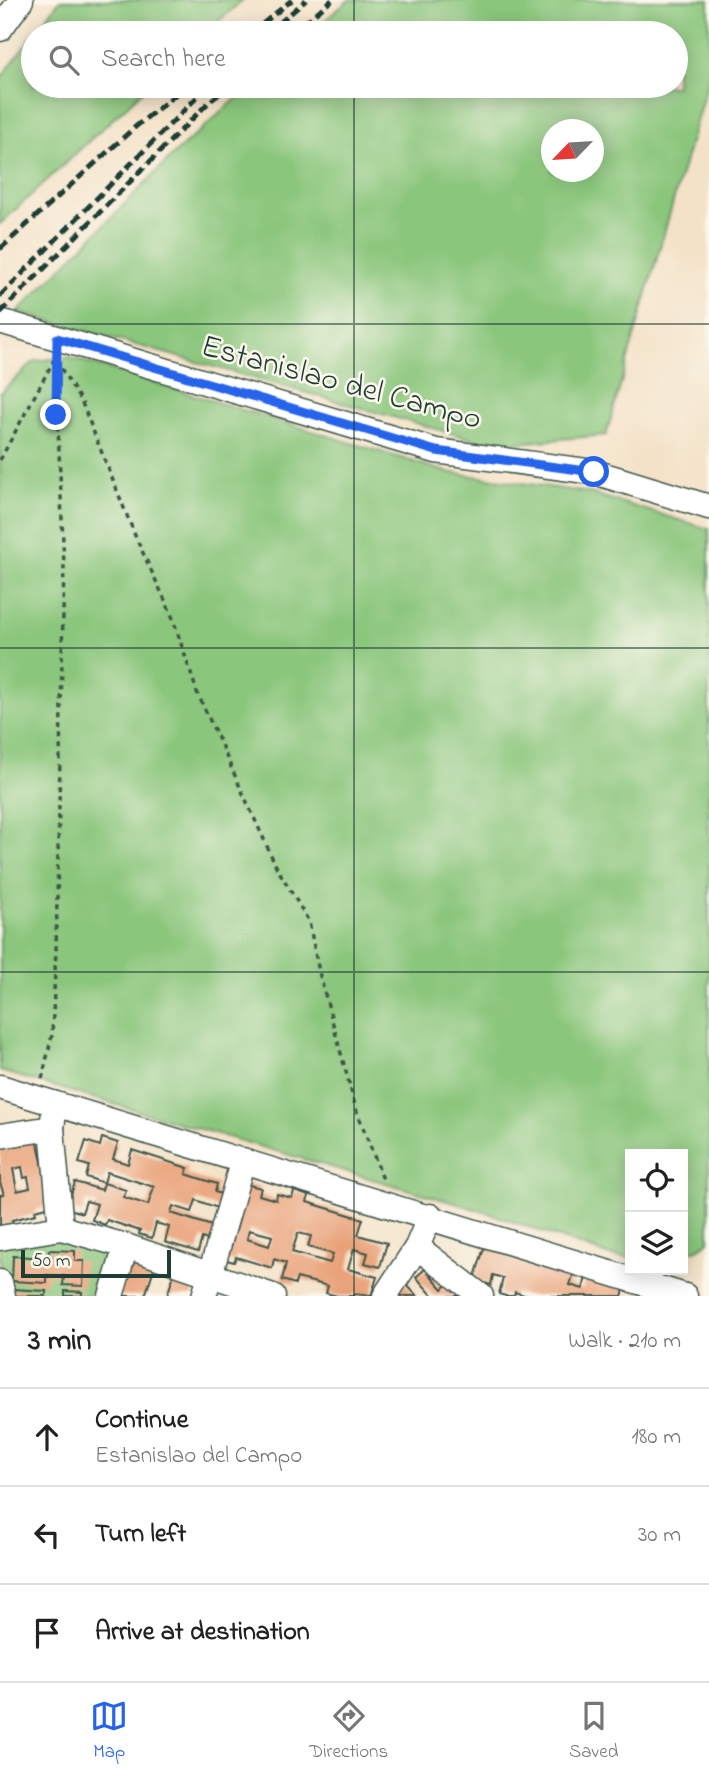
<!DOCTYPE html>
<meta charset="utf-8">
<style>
body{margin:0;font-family:"Indie Flower",sans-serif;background:#f2f2f2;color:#222}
.controls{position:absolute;right:21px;bottom:21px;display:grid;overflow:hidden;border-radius:0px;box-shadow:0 4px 18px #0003}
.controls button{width:63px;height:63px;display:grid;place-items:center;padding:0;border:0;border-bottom:2px solid #e0e0e0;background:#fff;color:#222;font:35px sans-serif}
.compass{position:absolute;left:541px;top:119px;width:63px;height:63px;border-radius:50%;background:#fff;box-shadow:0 4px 18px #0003;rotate:245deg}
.scale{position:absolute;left:21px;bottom:18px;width:150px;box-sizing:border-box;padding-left:7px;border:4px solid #1f3d34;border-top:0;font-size:19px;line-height:24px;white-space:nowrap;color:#1f3d34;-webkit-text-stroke:5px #fbf7ec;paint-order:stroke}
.stop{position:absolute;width:21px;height:21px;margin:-16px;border:5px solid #2563eb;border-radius:50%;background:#fff}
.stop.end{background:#2563eb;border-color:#fff;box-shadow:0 2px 7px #0008}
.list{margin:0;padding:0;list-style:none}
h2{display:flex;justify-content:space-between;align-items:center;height:91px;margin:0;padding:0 28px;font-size:30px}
h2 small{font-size:23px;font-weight:400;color:#767676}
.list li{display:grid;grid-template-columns:46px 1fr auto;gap:21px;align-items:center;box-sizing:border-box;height:98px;padding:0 28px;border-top:2px solid #e0e0e0}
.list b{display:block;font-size:26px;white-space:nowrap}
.list p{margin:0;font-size:23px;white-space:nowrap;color:#767676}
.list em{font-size:23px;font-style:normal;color:#767676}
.icon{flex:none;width:38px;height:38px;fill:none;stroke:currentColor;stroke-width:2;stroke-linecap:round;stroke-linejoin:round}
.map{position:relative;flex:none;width:709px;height:1296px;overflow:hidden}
.search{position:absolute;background:#fff;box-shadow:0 4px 18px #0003;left:21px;right:21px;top:21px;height:77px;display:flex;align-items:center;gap:18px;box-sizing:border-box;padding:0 24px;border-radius:38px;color:#767676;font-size:26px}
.sheet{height:385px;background:#fff}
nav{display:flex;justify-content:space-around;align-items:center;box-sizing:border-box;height:98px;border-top:2px solid #e0e0e0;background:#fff;font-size:19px;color:#767676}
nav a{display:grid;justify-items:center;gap:4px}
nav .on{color:#2563eb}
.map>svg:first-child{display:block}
.green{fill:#8ac67c;stroke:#548258;stroke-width:2;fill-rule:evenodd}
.building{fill:#e9a077;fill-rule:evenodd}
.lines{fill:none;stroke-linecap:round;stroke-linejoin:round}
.minor-casing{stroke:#3f564a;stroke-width:27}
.path{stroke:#3f564a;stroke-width:3.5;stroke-dasharray:5 5;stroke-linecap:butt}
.minor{stroke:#fff;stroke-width:24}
.rail{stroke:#1f3d34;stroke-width:5;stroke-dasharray:10 5;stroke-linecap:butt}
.route{stroke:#2563eb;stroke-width:9}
.grid{fill:none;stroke:#1f3d34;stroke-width:2;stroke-opacity:0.55}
.labels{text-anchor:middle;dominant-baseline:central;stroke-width:5;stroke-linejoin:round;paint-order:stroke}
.street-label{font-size:32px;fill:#1f3d34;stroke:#fbf7ec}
</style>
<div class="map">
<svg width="709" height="1296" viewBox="0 0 709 1296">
<rect width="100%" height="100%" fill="#fbf7ec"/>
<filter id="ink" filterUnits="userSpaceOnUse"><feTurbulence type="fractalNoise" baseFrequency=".0143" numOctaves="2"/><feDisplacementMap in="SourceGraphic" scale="14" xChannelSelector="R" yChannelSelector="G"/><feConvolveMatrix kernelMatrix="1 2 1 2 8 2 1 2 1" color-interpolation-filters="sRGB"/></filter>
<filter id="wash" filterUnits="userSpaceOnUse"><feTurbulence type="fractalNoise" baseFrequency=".00686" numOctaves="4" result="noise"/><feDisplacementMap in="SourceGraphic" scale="28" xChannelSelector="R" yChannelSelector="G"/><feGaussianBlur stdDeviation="1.57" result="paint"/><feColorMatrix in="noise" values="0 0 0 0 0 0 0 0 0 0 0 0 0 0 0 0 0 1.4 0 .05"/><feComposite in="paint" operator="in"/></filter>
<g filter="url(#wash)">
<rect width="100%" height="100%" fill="#f4e2c8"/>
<g class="green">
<path d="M60,0H243L205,33H35Z"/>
<path d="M349,0H709V77L606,435L493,445L18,312L177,151L251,86H676V33H310ZM552,130H594V172H552Z"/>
<path d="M33,35V86H148L0,224V79Z"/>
<path d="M69,357L447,472L590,493L709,529V1241L698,1249L683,1253V1154H630V1258L610,1256L486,1212L0,1071V393L35,361Z"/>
<path d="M60,1236L119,1250L106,1296H8L0,1261V1245Z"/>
</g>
<g id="blocks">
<g class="building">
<path d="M37,1138L51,1206L35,1210L36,1214L12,1220L13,1223L0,1226V1195L4,1194L0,1183V1142ZM22,1167L24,1178L28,1177L30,1188L17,1191L13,1169Z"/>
<path d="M102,1138L118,1143L113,1159L128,1164L132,1150L188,1168L186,1174L217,1184L215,1192L227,1196L223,1210L196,1200L192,1212L173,1206L171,1213L218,1228L213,1242L202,1238L198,1252L165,1242L169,1227L156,1223L152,1238L139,1234L140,1231L107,1220L105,1225L92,1220L97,1204L86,1201L82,1213L67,1208L75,1182L102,1190L104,1183L126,1190L123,1197L148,1205L154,1187L107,1172L104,1183L86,1177L89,1166L79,1163L86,1141L100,1146Z"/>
<path d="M245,1184L261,1188L259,1195L276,1200L277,1194L292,1198L294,1191L309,1196L307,1202L363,1219L358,1235L387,1243L380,1267L365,1263L368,1253L354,1249L348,1269L377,1277L371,1296L354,1294L353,1296H337L326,1293L328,1286L297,1278L295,1284L282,1280L286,1263L274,1259L272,1268L236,1257L234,1262L223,1259ZM249,1230L272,1236L269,1246L247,1239ZM298,1233L311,1236L308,1247L333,1254L330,1263L292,1252Z"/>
<path d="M485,1245L575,1269L570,1285L583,1289L587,1273L626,1285L622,1296H527L515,1292L514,1296H506L499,1294L503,1278L493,1275L491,1285L474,1280Z"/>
<path d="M49,1250L75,1251V1261H84L83,1286L63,1285L64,1276L47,1275V1283L12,1281L13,1256L48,1258Z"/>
<path d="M131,1257L155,1265L145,1296H119Z"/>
<path d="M425,1269L443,1289L454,1278L462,1296H433L416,1277Z"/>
<path d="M175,1271L197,1278L192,1296H167Z"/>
<path d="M215,1283L243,1296H211Z"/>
<path d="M406,1284L417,1296H393Z"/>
<path d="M12,1289L46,1291V1296H12Z"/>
<path d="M65,1291L82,1292V1296H65Z"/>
</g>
</g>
</g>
<g filter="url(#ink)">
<use href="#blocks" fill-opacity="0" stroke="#3f564a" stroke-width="2"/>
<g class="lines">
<defs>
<g id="minor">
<path d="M0,29L21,0"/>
<path d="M0,321L436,451L594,472L709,507"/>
<path d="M0,1087L685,1296"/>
<path d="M55,1104L52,1128L61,1228"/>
<path d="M0,1136L52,1128"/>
<path d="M0,1238L61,1228L126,1246L273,1296"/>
<path d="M417,1247L481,1296"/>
<path d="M0,1282L3,1296"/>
<path d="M111,1296L126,1246"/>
<path d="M204,1296L243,1160"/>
<path d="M385,1296L417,1247L430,1216"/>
</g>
</defs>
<use href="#minor" class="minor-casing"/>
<g class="path">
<path d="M56,360L82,403L136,538L171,613L197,692L276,866L309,922L319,972L356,1109L384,1182"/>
<path d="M0,460L54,360"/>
<path d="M42,1079L52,1035L56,949L64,565L55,360"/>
</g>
<use href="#minor" class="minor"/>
<g class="rail">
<path d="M251,33L292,0"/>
<path d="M268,33L306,0"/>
<path d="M292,33L332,0"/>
<path d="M0,249L134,128L186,86"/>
<path d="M0,296L208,86"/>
<path d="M0,313L209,102L229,86"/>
</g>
</g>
</g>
<g class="lines" filter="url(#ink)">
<path class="route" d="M56,415L57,338L436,451L594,472"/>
</g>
<path class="grid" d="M354,0V33M354,86V1296M0,324H709M0,648H709M0,972H709"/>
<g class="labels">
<g class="street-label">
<text transform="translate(341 384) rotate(15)">Estanislao del Campo</text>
</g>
</g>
</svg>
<div class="controls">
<button><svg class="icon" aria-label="locate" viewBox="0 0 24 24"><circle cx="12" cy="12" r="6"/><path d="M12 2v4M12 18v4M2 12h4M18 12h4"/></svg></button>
<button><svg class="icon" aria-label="layers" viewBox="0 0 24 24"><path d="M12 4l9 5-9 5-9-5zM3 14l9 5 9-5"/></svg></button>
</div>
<svg class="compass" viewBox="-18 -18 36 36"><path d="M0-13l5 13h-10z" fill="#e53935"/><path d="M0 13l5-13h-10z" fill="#767676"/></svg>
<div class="scale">50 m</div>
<div class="stop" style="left:594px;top:472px"></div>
<div class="stop end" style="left:56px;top:415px"></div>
<div class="search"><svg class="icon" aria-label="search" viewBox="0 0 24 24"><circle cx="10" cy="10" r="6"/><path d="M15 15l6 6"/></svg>Search here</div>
</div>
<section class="sheet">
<h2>3 min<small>Walk · 210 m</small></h2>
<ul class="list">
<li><svg class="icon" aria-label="ahead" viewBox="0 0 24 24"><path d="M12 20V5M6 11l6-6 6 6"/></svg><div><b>Continue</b><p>Estanislao del Campo</p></div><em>180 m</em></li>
<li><svg class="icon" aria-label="left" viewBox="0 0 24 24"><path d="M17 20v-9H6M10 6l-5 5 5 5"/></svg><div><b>Turn left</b></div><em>30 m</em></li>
<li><svg class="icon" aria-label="arrive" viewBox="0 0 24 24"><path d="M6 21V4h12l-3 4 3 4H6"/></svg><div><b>Arrive at destination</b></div></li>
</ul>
</section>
<nav>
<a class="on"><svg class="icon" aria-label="map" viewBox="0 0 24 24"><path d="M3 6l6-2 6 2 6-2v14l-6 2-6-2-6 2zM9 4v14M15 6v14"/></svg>Map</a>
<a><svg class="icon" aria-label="directions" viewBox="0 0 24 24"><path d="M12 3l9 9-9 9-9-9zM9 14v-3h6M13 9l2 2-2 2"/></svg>Directions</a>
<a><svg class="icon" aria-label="saved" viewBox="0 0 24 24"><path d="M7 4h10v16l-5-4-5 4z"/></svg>Saved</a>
</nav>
